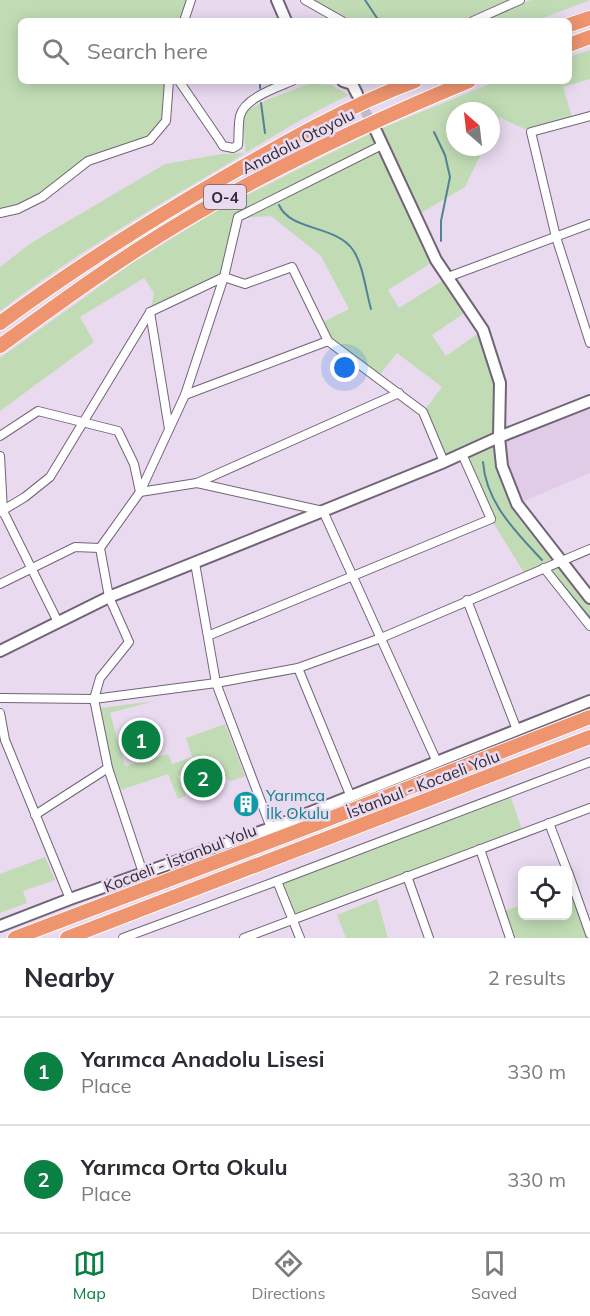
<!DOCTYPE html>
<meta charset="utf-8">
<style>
body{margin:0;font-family:Mulish,sans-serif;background:#f2f2f3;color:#2b2b33}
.controls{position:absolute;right:18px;bottom:18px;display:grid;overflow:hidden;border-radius:9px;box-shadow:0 3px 15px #0003}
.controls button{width:54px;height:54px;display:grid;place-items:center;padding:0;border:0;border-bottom:2px solid #e1e1e2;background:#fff;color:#2b2b33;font:30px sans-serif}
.compass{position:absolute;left:446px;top:102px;width:54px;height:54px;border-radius:50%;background:#fff;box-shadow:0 3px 15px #0003;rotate:332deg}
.you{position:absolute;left:345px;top:368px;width:21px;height:21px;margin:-15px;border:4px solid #fff;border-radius:50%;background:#1a73e8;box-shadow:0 0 0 9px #1a73e833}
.badge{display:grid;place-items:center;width:39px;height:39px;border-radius:50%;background:#0b8043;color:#fff;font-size:20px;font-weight:700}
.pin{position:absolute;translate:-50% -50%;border:3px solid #fff;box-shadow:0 2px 6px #0006}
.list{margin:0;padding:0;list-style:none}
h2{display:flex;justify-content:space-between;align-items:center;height:78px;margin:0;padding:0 24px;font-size:26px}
h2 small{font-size:20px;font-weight:400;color:#7c7c81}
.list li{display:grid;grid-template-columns:39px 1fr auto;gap:18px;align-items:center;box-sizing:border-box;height:108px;padding:0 24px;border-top:2px solid #e1e1e2}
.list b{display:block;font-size:22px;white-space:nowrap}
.list p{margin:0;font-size:20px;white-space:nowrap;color:#7c7c81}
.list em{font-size:20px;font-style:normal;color:#7c7c81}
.icon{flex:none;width:33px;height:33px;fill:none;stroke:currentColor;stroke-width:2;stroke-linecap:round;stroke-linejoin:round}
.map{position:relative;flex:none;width:590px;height:938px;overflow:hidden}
.search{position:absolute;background:#fff;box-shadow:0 3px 15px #0003;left:18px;right:18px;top:18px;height:66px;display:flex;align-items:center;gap:15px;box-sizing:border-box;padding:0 21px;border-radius:9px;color:#7c7c81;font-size:22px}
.sheet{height:294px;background:#fff}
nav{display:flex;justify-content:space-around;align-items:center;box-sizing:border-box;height:84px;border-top:2px solid #e1e1e2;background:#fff;font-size:16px;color:#7c7c81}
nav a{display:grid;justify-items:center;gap:3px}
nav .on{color:#0b8043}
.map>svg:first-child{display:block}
.built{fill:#e0cce7}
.green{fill:#c1dcb5}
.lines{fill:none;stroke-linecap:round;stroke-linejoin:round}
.stream{stroke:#528293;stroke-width:2}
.secondary-tunnel{stroke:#c4b7c9;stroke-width:10;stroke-dasharray:10 5;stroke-linecap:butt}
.street-casing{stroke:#726477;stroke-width:10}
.secondary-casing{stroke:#726477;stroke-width:14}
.highway-casing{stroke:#fff;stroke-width:16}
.street{stroke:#fff;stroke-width:8}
.secondary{stroke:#fff;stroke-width:10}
.highway{stroke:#ee946f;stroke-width:14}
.labels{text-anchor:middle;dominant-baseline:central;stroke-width:5;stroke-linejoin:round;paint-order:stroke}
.shield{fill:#e9daef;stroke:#68606b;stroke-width:1.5}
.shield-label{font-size:15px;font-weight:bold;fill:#312b33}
.street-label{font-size:16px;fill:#312b33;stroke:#e9daef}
.culture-label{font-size:16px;fill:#0d838f;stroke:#e9daef;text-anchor:start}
</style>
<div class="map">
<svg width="590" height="938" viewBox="0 0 590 938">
<rect width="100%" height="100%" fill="#e9daef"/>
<path class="built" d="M590,405V473L517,504L499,437Z"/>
<g class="green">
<path d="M0,0H191L184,21H21V81H169L166,121L150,140L88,161L42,197L0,213Z"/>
<path d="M305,0H513L474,21H342Z"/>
<path d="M531,0H590L535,21H479Z"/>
<path d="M590,50V79L563,87L573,120L531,132L499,117L491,133V111H455V147H484L465,187L416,216L436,260L388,290L399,308L448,277L469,310L432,335L446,356L483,330L500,383L499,437L517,504L590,598V626L545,568L526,576L491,519L462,454L444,462L423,412L442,387L397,353L378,377L328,341L319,324L349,309L321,256L271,216L238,218L224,277L150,312L154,293L144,278L80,317L94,342L0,411V358L131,264L221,208L375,131L497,81H569V57Z"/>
<path d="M311,83L331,85L349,95C302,117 259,145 214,172C141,215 68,259 0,311V267L31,243L165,164L222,154L246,153L242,118L244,112L267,100Z"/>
<path d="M154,701L110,713L125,766L168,754L172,764L192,757L186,738L225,724L245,776L231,781L227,779L218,759L178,776L186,796L178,799L168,774L121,790L111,763L100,708Z"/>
<path d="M509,792L523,833L293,919L277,881Z"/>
<path d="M45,857L55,880L23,891L27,903L0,913V874Z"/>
<path d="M573,887L590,938H510L501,912L522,905V916H568V889Z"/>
<path d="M377,899L388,938H346L337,915Z"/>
</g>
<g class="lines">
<g class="stream">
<path d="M365,0L379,21"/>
<path d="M212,20L213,21"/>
<path d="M260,81V88"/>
<path d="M261,103L265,133"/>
<path d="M434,132L445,155L450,177L441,221V241"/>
<path d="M279,205C290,231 336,225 353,250C363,264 366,292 371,309"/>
<path d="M483,462C486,503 516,532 542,560"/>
<path d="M555,576L590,618"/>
</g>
<path class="secondary-tunnel" d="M358,97L374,128"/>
<defs>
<g id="street">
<path d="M305,0L342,21"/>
<path d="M184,21L191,0"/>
<path d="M473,21L520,0"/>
<path d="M179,81L220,141L223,146L233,148L238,145C239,136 238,125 240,116C244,98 278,87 292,81"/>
<path d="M590,116L531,132L556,237L590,343"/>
<path d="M0,213L18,209L42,197L88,161L150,140L166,121L169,81"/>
<path d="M448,277L590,224"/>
<path d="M150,312L169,429"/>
<path d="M185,395L328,341"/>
<path d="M0,436L38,411L118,431L134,464L140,492L197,483L399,393"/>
<path d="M0,456L3,511L58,622"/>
<path d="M197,483L323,511L437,762"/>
<path d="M0,512L25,497L50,477L150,312L224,277L245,284L292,267L328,341L423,412L444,462"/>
<path d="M195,563L216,683L271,828"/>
<path d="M544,568L590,626"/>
<path d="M0,584L75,547L100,548"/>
<path d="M467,600L517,730"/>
<path d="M210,635L491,519L462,454"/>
<path d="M298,668L351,797"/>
<path d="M0,698L94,699L216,683L298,668L381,638L590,549"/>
<path d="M0,713L5,740L70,899"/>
<path d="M35,815L108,768"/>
<path d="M549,823L567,870"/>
<path d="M480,849L510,938"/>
<path d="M568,872L590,934"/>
<path d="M143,873L108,768L94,699L100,678L129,642L109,597L100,548L140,492L185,395L224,277L238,217L382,145"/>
<path d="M407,876L429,938"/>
<path d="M123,938L277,881"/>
<path d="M244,938L590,808"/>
<path d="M300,938L277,881L590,762"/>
</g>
<g id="secondary">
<path d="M277,0L286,21"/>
<path d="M343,81L352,84L357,94"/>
<path d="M376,131L436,260L483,330L500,383L499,437L502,466L517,504L590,598"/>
<path d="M0,651L109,597L323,511L444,462L499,437L590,401"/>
<path d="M0,926L70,899L271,828L590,701"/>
</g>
<g id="highway">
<path d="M569,25L590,18"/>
<path d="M569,45L590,37"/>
<path d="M0,323C72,270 146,223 223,178C285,142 348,106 415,81"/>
<path d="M0,346C59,303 118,260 180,223C272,168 370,122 469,81"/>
<path d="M15,938L316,824L590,717"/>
<path d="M67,938L590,737"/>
</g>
</defs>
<use href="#street" class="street-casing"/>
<use href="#secondary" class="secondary-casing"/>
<use href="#highway" class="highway-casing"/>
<use href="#street" class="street"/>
<use href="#secondary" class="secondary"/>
<use href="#highway" class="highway"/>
</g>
<defs>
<symbol id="building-disc" viewBox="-11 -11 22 22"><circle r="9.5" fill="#0f9aa8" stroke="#e9daef"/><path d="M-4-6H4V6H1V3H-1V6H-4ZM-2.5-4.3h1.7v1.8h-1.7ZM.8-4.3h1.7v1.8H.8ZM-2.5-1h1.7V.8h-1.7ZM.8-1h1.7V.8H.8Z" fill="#fff"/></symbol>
</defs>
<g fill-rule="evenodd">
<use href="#building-disc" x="231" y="789" width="30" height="30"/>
</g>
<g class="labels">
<rect class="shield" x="204" y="185" width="42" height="24" rx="4.5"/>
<g class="shield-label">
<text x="225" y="197">O-4</text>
</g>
<g class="street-label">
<text transform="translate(298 141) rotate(-27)">Anadolu Otoyolu</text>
<text transform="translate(423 784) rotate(-21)">İstanbul - Kocaeli Yolu</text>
<text transform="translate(180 858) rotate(-21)">Kocaeli - İstanbul Yolu</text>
</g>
<g class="culture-label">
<text x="266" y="795">Yarımca<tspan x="266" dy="18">İlk Okulu</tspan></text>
</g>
</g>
</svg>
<div class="controls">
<button><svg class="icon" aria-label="locate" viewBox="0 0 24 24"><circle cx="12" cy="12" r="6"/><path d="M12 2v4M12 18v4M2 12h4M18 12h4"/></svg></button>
</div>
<svg class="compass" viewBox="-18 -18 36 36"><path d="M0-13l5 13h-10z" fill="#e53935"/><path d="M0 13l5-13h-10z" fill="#7c7c81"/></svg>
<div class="you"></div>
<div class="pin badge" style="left:141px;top:740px">1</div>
<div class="pin badge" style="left:203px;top:778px">2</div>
<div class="search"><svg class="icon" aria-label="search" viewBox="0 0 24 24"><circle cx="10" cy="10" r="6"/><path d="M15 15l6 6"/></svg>Search here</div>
</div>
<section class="sheet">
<h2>Nearby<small>2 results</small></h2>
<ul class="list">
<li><span class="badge">1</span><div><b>Yarımca Anadolu Lisesi</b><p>Place</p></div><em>330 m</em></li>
<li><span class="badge">2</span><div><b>Yarımca Orta Okulu</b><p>Place</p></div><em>330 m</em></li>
</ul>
</section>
<nav>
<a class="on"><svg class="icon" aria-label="map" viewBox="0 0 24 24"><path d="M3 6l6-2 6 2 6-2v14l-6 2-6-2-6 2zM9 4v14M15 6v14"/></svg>Map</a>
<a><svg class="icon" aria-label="directions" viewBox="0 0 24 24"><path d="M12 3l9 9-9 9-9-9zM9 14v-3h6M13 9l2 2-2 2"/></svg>Directions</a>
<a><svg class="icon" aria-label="saved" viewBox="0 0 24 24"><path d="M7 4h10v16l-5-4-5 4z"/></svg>Saved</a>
</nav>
